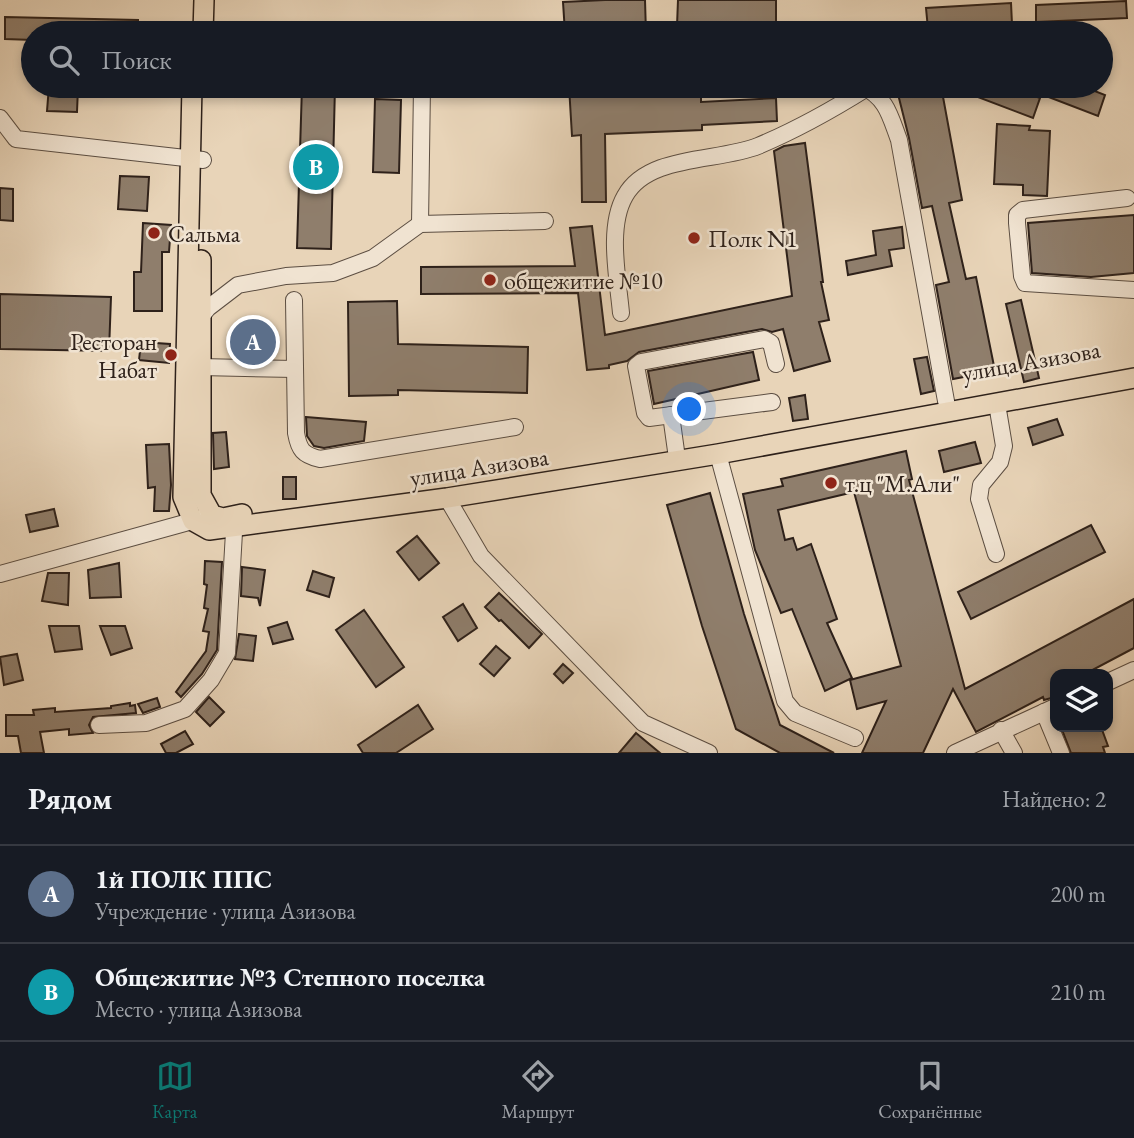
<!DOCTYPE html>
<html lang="ru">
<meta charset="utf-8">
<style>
body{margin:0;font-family:"EB Garamond",serif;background:#20242c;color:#f1f3f6}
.controls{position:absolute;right:21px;bottom:21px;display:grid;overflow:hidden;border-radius:14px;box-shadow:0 4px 10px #0003}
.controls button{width:63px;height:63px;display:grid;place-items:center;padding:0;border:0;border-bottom:2px solid #363941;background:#171b24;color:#f1f3f6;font:35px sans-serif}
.you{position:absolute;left:690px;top:410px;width:24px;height:24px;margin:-18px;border:5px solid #fff;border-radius:50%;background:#1a73e8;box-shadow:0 0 0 10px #1a73e833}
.badge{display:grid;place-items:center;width:46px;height:46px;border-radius:50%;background:#0f766e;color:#fff;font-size:23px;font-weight:700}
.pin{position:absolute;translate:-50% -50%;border:4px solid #fff;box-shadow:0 2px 7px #0006}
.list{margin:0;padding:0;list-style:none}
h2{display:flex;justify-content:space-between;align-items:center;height:91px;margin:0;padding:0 28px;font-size:30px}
h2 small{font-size:23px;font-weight:400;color:#9ea1a6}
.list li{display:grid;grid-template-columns:46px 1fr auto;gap:21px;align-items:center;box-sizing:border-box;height:98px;padding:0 28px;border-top:2px solid #363941}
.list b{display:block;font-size:26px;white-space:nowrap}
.list p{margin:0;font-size:23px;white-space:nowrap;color:#9ea1a6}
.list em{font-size:23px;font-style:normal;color:#9ea1a6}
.icon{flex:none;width:38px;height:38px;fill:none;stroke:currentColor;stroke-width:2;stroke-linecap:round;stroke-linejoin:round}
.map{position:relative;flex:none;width:1134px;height:753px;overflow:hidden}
.search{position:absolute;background:#171b24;box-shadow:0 4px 10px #0003;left:21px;right:21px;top:21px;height:77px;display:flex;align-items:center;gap:18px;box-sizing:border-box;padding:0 24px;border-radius:38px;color:#9ea1a6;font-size:26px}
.sheet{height:287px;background:#171b24}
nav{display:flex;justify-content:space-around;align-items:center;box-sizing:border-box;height:98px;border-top:2px solid #363941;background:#171b24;font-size:19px;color:#9ea1a6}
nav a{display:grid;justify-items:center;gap:4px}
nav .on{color:#0f766e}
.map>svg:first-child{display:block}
.building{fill:#8f7e6c;stroke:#2e211a;stroke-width:2}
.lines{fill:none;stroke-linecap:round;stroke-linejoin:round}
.minor-casing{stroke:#5c4e42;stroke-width:18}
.major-casing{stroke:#2e211a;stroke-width:22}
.minor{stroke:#f0e3d1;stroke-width:16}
.major{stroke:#e8d4b8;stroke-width:19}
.poi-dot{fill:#8f2418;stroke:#f0e3d1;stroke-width:2.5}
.labels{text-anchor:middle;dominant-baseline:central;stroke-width:5;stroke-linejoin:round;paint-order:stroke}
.poi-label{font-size:24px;fill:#2e211a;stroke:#f0e3d1;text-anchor:start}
.street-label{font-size:24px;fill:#2e211a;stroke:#f0e3d1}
</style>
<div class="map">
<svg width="1134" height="753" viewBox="0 0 1134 753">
<rect width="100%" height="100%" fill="#e8d4b8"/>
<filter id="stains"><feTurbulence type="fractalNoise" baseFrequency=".00286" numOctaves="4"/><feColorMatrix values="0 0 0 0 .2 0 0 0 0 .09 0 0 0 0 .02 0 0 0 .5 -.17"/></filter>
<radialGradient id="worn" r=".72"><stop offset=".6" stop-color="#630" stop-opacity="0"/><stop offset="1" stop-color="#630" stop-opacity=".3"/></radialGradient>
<g class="building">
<path d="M605,0H645L646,33H565L563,2Z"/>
<path d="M678,0H776V27L677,26Z"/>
<path d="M1126,1L1127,18L1036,22V5Z"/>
<path d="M1011,3L1012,24L928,29L926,8Z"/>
<path d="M5,17L138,20V33H33V40L5,39Z"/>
<path d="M49,86L78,87L77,112L47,111Z"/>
<path d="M302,86H335L331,249L297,248Z"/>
<path d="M569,86H661V91L701,89V102L776,98L777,121L702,125V130L605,134L606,202H582L581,135L572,136Z"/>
<path d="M941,86L962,200L949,203L966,279L976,277L995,371L953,379L936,285L949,282L932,206L922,208L909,138L898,94Z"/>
<path d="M949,86H1007L1040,98L1033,118Z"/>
<path d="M1020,86H1082L1105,95L1098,116Z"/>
<path d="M375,99L401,100L399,173L373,172Z"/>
<path d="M997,124L1030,126L1029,130L1050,131L1047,196L1023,195V185L994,184Z"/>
<path d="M805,143L823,282H821L829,320L819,322L830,361L794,371L783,329L772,332L762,329L639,352L627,361L609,365V368L587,370L578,293L421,294V267L575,266L570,228L592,226L605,335L792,296L774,151L784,146Z"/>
<path d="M120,176L149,177L147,211L118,209Z"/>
<path d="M0,188L13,189V221L0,220Z"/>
<path d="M1134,215V273L1091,277L1032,273L1028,223Z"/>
<path d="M143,223L171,225L169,252H162V311H134V272H141Z"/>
<path d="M902,227L904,248L889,250L892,266L848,275L846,261L876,255L873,231Z"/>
<path d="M0,294L111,297L109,351L0,349Z"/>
<path d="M1021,300L1039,378L1024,382L1006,304Z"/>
<path d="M397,301L398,344L528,347L527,393L398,390V395L349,396L348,302Z"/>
<path d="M141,342L170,344L169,363L139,360Z"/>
<path d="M753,352L759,380L654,404L648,371Z"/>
<path d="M927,357L934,391L921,394L914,359Z"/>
<path d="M805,395L808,419L793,421L789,398Z"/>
<path d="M306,417L366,422L364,441L324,448L314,446L307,436Z"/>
<path d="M1057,419L1063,435L1033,445L1028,428Z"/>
<path d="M226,432L229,467L214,469L213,433Z"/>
<path d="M975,442L981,463L944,472L939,451Z"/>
<path d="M169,444L171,485L169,511H154L155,487L148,488L146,445Z"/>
<path d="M906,451L912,479L909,480L965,689L1134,599V648L1085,674H1055V697L1044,700L1043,697L976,732L953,689L923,753H862L886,701L857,709L850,680L901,666L854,492L778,510L785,540L793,538L797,550L811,544L837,619L827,623L852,678L825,691L792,609L781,613L755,550L743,494L783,486L781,479Z"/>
<rect x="283" y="477" width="13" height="22"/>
<path d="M710,493L744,614L780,725L834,753H780L736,729L702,626L667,505Z"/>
<path d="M54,509L58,526L30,532L26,515Z"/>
<path d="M1091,525L1105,552L971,619L958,592Z"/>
<path d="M417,536L439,563L419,580L397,552Z"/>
<path d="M205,561L222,562L217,650L202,674L181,697L176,692L206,651L209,632L203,631L208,609L204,608L207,585L204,584Z"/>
<path d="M119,563L121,597L90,598L88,570Z"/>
<path d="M242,567L265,570L260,606L258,598L241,596Z"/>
<path d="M313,571L334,578L329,597L307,590Z"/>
<path d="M48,573H69L68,605L42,601Z"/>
<path d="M499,593L542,634L529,648L501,620L499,621L485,607Z"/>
<path d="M463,604L477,628L458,641L443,617Z"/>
<path d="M364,610L404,667L376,687L336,630Z"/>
<path d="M287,622L293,639L273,644L268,628Z"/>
<path d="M49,626H79L82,649L55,652Z"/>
<path d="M100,626H125L132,648L111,655Z"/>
<path d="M239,634L256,636L253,661L235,659Z"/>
<path d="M496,646L510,658L494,676L480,664Z"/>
<path d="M17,654L23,680L4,685L0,657Z"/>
<path d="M563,664L573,673L563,683L554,674Z"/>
<path d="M209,697L224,712L210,726L196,712Z"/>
<path d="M157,698L160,707L143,713L138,704Z"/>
<path d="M130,703V706L135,705L136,713L93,717L89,725L93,733L69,735V729L40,732L44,753H21L18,736H6V715H34L33,710L55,708V712L111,708V706Z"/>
<path d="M418,705L433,729L396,753H363L358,745Z"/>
<path d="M1061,727H1101L1108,746L1103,747L1105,753H1071Z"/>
<path d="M185,731L193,744L176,753H166L161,744Z"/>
<path d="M636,733L660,753H619Z"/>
</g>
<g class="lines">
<defs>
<g id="minor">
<path d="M862,86C887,98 890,116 899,140L946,401"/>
<path d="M0,118L16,139L203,160"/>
<path d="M1127,198L1023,210L1017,215V223L1022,276L1025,283L1134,290"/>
<path d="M420,224L422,86"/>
<path d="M294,300L296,433C299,450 303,455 320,459L515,427"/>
<path d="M621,313C618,279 607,227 625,196C648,154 719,162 758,146C796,130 832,110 867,88"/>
<path d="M200,318L208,308L238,285L286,276L333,273L373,258L420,224L545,221"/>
<path d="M200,367L295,369"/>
<path d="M772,402L649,418L645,413L636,366L641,362L764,339L771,343L776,364"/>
<path d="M671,415L676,451"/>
<path d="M718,454L785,701L795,713L855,738"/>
<path d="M447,498L481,556L643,723L709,753"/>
<path d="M996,554L979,499L981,485L1000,462L1004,446L997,404"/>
<path d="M0,574L203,518"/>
<path d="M1108,682L1134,670"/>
<path d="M1044,712L1061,753"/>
<path d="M99,725L146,723L185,709L211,680L227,653L235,515"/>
<path d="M1001,730L1014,753"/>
<path d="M955,753L1055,707"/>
</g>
<g id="major">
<path d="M203,33L204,0"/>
<path d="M192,86L183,497L193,521L209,530L447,498L718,454L1134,378"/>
<path d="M201,260V495L212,515L223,518L242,514"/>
</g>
</defs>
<use href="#minor" class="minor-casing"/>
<use href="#major" class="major-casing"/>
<use href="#minor" class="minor"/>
<use href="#major" class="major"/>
</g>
<g class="poi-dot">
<circle cx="154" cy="233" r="7"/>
<circle cx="694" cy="238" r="7"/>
<circle cx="490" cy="280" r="7"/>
<circle cx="171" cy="355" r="7"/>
<circle cx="831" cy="483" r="7"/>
</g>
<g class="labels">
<g class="poi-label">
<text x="168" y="233">Сальма</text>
<text x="708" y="238">Полк N1</text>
<text x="504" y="280">общежитие №10</text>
<text x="157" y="341" text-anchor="end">Ресторан<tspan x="157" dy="28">Набат</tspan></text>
<text x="845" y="483">т.ц "М.Али"</text>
</g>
<g class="street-label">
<text transform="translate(1031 361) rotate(-10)">улица Азизова</text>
<text transform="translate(479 467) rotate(-9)">улица Азизова</text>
</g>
</g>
<rect width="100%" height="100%" filter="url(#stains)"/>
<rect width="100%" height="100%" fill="url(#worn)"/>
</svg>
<div class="controls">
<button><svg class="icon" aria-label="layers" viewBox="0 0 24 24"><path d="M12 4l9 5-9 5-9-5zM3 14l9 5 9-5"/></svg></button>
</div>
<div class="you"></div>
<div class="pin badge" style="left:253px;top:342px;background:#5c6f8a">A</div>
<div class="pin badge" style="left:316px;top:167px;background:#0f9aa8">B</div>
<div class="search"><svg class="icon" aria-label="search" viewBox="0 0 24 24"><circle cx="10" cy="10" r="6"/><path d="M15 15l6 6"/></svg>Поиск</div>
</div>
<section class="sheet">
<h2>Рядом<small>Найдено: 2</small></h2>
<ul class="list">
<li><span class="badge" style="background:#5c6f8a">A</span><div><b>1й ПОЛК ППС</b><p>Учреждение · улица Азизова</p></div><em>200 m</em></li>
<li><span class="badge" style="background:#0f9aa8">B</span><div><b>Общежитие №3 Степного поселка</b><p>Место · улица Азизова</p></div><em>210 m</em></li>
</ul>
</section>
<nav>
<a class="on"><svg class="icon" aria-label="map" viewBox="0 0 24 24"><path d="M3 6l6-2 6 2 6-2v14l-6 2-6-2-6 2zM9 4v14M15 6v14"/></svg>Карта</a>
<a><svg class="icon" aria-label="directions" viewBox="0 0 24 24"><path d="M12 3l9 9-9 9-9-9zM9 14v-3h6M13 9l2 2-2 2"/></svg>Маршрут</a>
<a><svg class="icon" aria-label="saved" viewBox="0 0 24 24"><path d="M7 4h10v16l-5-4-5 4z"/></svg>Сохранённые</a>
</nav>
